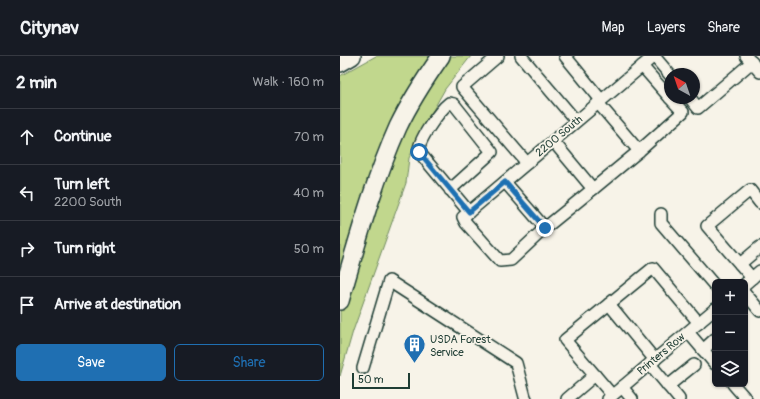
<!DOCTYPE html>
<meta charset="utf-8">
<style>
body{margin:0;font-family:Pangolin,sans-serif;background:#242831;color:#f1f3f6}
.controls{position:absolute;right:12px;bottom:12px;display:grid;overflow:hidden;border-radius:6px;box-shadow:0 1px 3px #0004}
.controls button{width:36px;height:36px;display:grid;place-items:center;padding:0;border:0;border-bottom:1px solid #363941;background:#171b24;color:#f1f3f6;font:20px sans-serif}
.compass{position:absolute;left:324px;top:12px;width:36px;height:36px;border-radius:50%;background:#171b24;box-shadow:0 1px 3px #0004;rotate:320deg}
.scale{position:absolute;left:12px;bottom:10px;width:58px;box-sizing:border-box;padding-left:4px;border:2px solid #1f3d34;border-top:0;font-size:11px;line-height:14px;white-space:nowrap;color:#1f3d34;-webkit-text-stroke:3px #f7f3e8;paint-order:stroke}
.stop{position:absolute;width:12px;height:12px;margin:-9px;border:3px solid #1f6fb2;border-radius:50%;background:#fff}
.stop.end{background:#1f6fb2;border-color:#fff;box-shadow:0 1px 4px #0008}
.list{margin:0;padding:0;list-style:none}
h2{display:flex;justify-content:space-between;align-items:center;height:52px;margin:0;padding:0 16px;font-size:17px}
h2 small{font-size:13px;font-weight:400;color:#9ea1a6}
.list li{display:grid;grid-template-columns:26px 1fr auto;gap:12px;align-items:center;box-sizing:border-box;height:56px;padding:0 16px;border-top:1px solid #363941}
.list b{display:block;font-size:15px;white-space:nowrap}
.list p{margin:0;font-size:13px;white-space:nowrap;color:#9ea1a6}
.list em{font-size:13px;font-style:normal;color:#9ea1a6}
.actions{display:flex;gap:8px;padding:12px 16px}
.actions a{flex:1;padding:9px 0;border:1px solid #1f6fb2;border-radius:6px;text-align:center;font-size:14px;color:#1f6fb2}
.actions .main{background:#1f6fb2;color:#fff}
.icon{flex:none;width:22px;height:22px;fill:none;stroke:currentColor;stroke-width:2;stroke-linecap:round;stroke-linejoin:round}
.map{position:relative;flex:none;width:420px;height:343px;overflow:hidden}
header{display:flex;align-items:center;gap:24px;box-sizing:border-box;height:56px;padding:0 20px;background:#171b24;border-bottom:1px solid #363941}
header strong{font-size:19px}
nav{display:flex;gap:22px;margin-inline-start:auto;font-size:14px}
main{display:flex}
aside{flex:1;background:#171b24}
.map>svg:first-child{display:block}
.green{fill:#c1d78d;stroke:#708a60}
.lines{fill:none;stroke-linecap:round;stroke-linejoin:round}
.minor-casing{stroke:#1f3d34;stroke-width:14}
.highway-casing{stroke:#1f3d34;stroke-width:20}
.minor{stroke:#f7f3e8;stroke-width:11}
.highway{stroke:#f7f3e8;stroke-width:17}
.route{stroke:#1f6fb2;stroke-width:5}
.labels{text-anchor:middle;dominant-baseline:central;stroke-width:3.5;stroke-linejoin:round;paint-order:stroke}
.street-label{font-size:11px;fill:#1f3d34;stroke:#f7f3e8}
.poi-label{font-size:11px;fill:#1f3d34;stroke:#f7f3e8;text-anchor:start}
</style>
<header>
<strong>Citynav</strong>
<nav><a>Map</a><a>Layers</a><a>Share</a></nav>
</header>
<main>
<aside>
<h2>2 min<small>Walk · 160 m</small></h2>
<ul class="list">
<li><svg class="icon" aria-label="ahead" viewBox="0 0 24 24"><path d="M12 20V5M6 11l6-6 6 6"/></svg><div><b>Continue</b></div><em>70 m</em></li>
<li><svg class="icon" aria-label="left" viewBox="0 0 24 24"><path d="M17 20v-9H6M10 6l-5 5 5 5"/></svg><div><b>Turn left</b><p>2200 South</p></div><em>40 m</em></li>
<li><svg class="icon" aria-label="right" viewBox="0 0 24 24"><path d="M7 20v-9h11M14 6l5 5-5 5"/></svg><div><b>Turn right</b></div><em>50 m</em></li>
<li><svg class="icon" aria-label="arrive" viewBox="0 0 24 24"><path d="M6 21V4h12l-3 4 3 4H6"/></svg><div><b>Arrive at destination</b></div></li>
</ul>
<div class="actions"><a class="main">Save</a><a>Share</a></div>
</aside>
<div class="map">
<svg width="420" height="343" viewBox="0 0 420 343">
<rect width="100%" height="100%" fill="#f7f3e8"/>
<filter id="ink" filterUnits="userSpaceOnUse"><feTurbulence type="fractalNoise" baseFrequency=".025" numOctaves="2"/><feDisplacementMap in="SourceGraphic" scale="8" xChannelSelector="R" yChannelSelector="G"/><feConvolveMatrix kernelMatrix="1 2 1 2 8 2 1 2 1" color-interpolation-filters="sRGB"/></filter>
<g filter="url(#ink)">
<g class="green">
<path d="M36,0H95L0,227V20Z"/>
<path d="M107,0H131L105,33L83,72L69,102L66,127L13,275L0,320V256L47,108L62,73Z"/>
</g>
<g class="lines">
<defs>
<g id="minor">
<path d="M158,0L122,31L187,107"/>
<path d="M181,0L236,65"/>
<path d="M225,0L261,44"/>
<path d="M314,0L330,19"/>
<path d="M406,0L420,16"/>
<path d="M302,10L330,42"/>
<path d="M350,42L358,52L412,6"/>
<path d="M258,47L299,95L343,56L330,42"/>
<path d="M165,126L205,172L253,133L213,85"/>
<path d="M253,133L299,95"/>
<path d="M110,134L152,96L114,48L109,47C100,54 77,85 79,96L129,156"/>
<path d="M321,158V167L375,230"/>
<path d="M205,172L171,204L160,205L126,167L123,161L314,0"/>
<path d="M400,208L420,191"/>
<path d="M412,222L367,170L410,134L420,147"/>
<path d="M405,228L420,215"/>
<path d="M405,237L420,255"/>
<path d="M269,248L313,212L359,267"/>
<path d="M348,276L375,308"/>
<path d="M363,294L375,283"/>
<path d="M310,308L339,343"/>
<path d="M23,312L49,225L176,307L185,341L186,343"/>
<path d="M393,328L406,343"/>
<path d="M328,330L354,309"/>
<path d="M282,331L292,343"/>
<path d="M272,339L225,284L269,248L315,304"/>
<path d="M227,343L255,319"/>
<path d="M268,343L375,253"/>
</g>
<g id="highway">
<path d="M0,7L12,0"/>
<path d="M0,245C17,187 33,127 58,71C70,46 85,23 101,0"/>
</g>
</defs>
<use href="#minor" class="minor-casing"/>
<use href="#highway" class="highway-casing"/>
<use href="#minor" class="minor"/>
<use href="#highway" class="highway"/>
</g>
</g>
<g class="lines" filter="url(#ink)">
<path class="route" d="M79,96L129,156L165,126L205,172"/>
</g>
<defs>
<symbol id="building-pin" viewBox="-11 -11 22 30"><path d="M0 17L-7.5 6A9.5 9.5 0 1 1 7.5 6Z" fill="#1f6fb2" stroke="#f7f3e8"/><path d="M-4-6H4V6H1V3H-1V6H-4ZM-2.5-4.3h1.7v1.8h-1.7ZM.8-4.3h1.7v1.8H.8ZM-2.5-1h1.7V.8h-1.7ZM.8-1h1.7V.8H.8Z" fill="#fff"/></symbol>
</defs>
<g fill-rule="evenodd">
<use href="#building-pin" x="62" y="276" width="25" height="34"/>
</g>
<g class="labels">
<g class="street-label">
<text transform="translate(219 80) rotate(-40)">2200 South</text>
<text transform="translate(321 298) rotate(-40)">Printers Row</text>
</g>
<g class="poi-label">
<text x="90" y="283">USDA Forest<tspan x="90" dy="13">Service</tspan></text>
</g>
</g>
</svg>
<div class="controls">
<button>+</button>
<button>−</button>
<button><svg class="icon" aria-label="layers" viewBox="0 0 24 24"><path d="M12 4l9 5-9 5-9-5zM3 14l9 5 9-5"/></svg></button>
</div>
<svg class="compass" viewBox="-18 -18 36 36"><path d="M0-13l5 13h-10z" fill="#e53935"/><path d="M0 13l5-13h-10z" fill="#9ea1a6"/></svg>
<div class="scale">50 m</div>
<div class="stop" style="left:79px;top:96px"></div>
<div class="stop end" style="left:205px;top:172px"></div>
</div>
</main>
